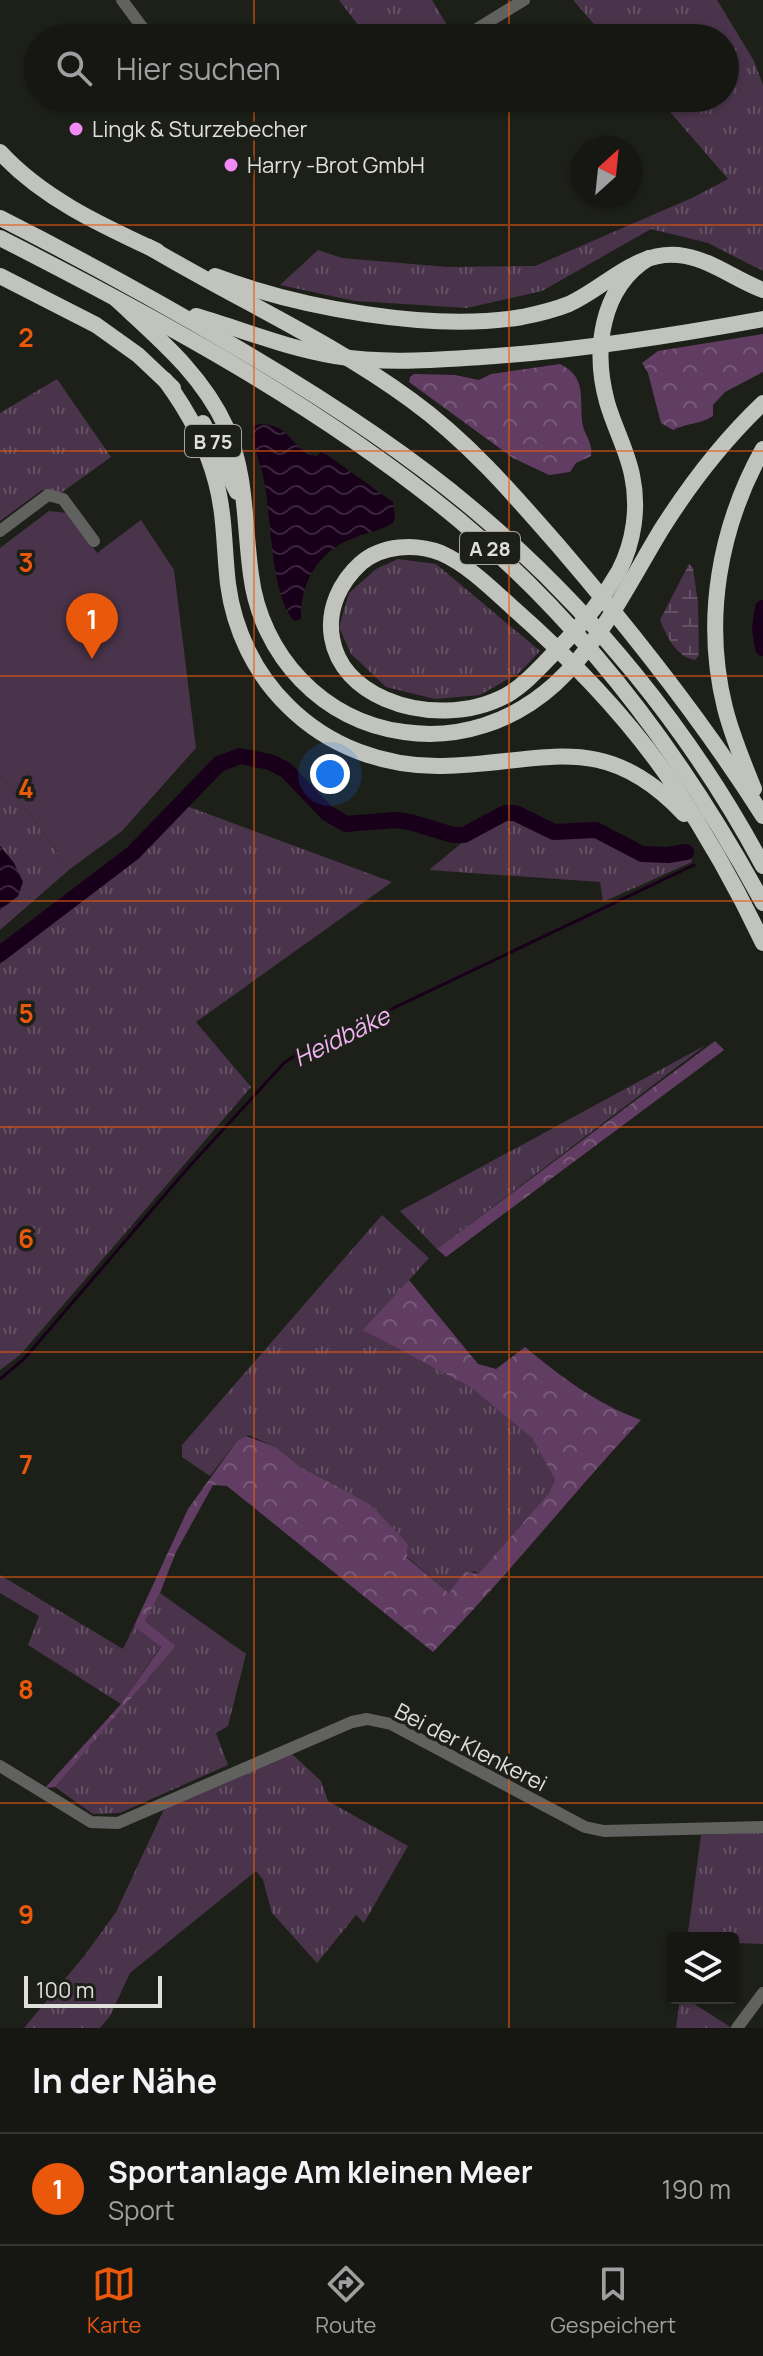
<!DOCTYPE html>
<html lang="de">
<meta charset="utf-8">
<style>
body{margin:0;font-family:Manrope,sans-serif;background:#232421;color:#f1f3f6}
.controls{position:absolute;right:24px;bottom:24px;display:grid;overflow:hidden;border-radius:8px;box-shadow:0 2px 6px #0004}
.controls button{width:72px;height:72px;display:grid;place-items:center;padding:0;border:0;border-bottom:2px solid #353633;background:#161713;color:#f1f3f6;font:40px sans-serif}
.compass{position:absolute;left:571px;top:136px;width:72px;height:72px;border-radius:50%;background:#161713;box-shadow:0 2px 6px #0004;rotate:27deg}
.scale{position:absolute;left:24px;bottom:20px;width:138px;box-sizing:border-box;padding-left:8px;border:4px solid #dfe0dc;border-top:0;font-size:22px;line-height:28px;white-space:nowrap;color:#dfe0dc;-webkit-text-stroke:6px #1d1f19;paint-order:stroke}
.you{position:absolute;left:330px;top:774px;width:28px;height:28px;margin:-20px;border:6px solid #fff;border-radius:50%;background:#1a73e8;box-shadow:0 0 0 12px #1a73e833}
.badge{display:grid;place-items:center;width:52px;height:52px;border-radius:50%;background:#ea580c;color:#fff;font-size:26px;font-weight:700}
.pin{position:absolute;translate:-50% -66px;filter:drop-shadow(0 2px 4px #0008)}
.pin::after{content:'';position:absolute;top:42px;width:28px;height:24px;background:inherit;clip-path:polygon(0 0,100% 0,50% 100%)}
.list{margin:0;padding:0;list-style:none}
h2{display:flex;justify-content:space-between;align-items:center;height:104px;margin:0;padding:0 32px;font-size:34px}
h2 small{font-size:26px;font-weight:400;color:#9e9fa0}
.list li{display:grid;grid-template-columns:52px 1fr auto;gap:24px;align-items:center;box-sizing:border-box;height:112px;padding:0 32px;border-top:2px solid #353633}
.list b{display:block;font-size:30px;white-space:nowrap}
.list p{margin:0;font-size:26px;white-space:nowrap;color:#9e9fa0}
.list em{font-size:26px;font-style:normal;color:#9e9fa0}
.icon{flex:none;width:44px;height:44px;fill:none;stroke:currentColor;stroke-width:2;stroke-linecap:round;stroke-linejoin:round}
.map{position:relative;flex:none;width:763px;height:2028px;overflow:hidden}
.search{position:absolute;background:#161713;box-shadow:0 2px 6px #0004;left:24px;right:24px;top:24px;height:88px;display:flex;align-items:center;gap:20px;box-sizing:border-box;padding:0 28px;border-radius:44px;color:#9e9fa0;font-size:30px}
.sheet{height:216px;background:#161713}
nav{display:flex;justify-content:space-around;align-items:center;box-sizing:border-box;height:112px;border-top:2px solid #353633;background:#161713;font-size:22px;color:#9e9fa0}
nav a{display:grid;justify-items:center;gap:4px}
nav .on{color:#ea580c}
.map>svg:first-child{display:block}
.grass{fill:url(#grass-tufts)}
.forest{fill:url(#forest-crowns)}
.wetland{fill:url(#wetland-marsh)}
.pitch{fill:#4a344b}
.water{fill:url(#water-waves)}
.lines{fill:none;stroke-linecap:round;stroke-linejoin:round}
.stream{stroke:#18001a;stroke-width:3}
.river{stroke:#18001a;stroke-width:16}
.minor{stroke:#61625f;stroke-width:12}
.highway{stroke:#c1c4bc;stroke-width:16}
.grid{fill:none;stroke:#e8590c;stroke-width:2;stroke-opacity:0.55}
.poi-dot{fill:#f18af4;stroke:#1d1f19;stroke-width:3}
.labels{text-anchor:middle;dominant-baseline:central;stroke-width:7;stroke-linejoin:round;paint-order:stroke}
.shield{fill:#1d1f19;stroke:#a5a6a2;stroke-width:2}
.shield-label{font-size:20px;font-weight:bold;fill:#dfe0dc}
.poi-label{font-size:22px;fill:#dfe0dc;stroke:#1d1f19;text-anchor:start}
.street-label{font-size:22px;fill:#dfe0dc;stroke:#1d1f19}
.water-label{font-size:24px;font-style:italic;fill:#f2b4f2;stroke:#1d1f19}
.grid-label{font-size:26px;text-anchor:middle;font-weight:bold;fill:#e8590c;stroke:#1d1f19;stroke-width:7;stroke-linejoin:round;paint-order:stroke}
</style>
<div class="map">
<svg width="763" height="2028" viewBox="0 0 763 2028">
<defs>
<pattern id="grass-tufts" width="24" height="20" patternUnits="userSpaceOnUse" patternTransform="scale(2)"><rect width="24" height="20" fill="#4a344b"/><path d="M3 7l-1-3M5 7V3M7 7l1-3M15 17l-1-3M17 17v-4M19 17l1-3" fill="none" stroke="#645164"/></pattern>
<pattern id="forest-crowns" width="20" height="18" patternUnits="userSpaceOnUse" patternTransform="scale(2)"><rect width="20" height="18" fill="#623d63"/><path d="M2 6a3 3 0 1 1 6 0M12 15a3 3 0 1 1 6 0" fill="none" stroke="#785979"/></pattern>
<pattern id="wetland-marsh" width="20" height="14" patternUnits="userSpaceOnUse" patternTransform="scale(2)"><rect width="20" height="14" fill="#4a344b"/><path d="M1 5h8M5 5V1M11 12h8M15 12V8" fill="none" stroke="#645164"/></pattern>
<pattern id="water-waves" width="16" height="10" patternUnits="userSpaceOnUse" patternTransform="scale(2)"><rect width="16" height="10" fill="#18001a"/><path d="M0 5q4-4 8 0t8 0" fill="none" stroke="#39253b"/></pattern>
</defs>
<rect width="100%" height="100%" fill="#1d1f19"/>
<g class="grass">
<path d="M339,0H432L454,37L368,38Z"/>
<path d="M573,0H717L754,61L763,85V271L708,243L651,229L542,291L467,308L355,301L280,285L318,250L342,258L448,267L535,266L694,197L728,179L658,98H725V38H606Z"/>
<path d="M57,379L111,457L61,493L42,490L0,521V413Z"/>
<path d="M398,559L436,564L540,651L519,673L480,695L435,699L386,687L351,654L339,627L349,593L376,569Z"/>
<path d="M0,774L70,869L0,930V910L18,896L14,863L0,846Z"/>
<path d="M184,805L392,882L196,1022L251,1087L20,1355L0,1370V964L143,852Z"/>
<path d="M508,817C527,819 541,832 560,836C574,838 589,831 602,838C612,842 619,850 628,855C644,863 672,861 689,855L692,862L603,902L600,882L429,870L469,837Z"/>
<path d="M706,1045L437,1249L400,1211Z"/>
<path d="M382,1215L429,1258L364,1330L470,1387L532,1438L555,1480L549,1493L478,1574L474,1571L449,1593L407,1557L408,1544L370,1504L299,1466L276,1447L248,1435L237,1441L210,1476L182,1457V1445Z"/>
<path d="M0,1575L123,1649L134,1626L161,1646L121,1704L28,1645L39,1616L0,1593Z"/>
<path d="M160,1593L246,1654L228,1726L216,1733L228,1765L120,1813L93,1814L55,1787L176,1646L145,1621Z"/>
<path d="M291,1753L321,1781L328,1801L408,1846L364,1923L356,1915L317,1963L272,1913L263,1880L256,1871L130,1973L110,2016L100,2028H24L85,1955L116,1912L165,1807Z"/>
<path d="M763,1832V1944L733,1943V1938L688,1933L701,1835Z"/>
<path d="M680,1998L688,2000L732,2028H676Z"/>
</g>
<g class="forest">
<path d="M763,334V372L725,392L713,405V416C699,425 686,423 673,430L661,423L648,373L642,363L658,351Z"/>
<path d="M560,364C589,378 578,401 583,426C586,438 593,443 591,456L576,463L570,472L549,475L513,458L409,382L410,377L414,374L455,375L479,380L491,374Z"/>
<path d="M715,1041L724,1050L446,1257L437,1249Z"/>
<path d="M409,1280L478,1364L496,1369L525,1347C561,1377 597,1404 641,1420C570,1496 506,1578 433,1652L227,1486L213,1485L176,1552L160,1593L145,1621L176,1646L55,1787L45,1788L121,1704L161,1647L134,1626L188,1509L237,1441L246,1436L276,1447L299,1466L370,1504L408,1544L407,1558L449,1593L465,1572L478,1574L549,1493L555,1480L532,1438L470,1387L363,1330Z"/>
</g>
<path class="wetland" d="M689,564L693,568L698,603L699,655L695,660C676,657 667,637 660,620Z"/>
<path class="pitch" d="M49,511L68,513L97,553L141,520L174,570L196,748L122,831L70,869L0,774V548Z"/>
<g class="water">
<path d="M260,424C294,425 288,449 316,456L321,452L327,455L393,502L395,517L393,523C381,531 364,533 351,539C317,553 300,584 301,619L294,621C270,593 272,519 264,481C261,463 251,445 253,426Z"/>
<path d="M0,846L14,863L23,882L18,896L0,910Z"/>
</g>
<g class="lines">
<path class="stream" d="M0,1379L24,1359L187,1169L284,1063L299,1053L694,865"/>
<g class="river">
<path d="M763,608L760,629L763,648"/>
<path d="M0,954L133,853L219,764L240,756L270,762L286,770L327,813L346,824L395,820L410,822L453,835H464L505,813H515L554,832L596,830L642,854L668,855L686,852"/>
</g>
<g class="minor">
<path d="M122,0L142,27L154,38"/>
<path d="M462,38L524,0"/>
<path d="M279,98C306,106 330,106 357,98"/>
<path d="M0,531L48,495L63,499L94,541"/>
<path d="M0,1766L91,1822L118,1823L352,1722L367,1719L391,1724L585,1827L604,1831L763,1827"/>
<path d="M737,2028L763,1993"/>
</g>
<g class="highway">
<path d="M0,152C42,198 101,225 157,251"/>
<path d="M0,218C81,259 161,303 239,349C321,397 402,449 474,510C591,609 691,731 763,866"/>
<path d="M0,238C159,319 321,406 459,520C586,626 685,759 763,903"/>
<path d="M149,247C236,299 329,340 411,400C469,442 515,496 562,550C634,634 703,721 763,816"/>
<path d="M649,258C600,288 593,351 607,402C614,427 627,450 632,475C639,507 634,542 619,571C603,599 582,625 559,648C543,664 526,684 507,695C470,715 422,715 385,699C358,687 337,667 332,638C327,609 340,582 361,563C382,545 415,543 441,553C468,565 491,588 513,608C572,660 629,719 673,784C707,835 737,888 763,943"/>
<path d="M0,276L96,325L138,355L173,388"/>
<path d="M215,276C300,308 431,332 522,317C537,314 554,310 569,304C607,287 638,247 685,256C713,261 736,280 763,290"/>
<path d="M116,299C158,338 202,374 226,427C247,475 244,525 251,575C261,655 323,722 404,732C459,740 513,722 555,684C601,642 629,583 661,530C690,484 723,441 763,403"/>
<path d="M196,316C244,330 286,348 335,356C384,364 432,360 481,357C575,351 670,336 763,319"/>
<path d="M165,380C188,411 206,444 216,482C225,515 224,550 228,584C234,630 255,674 288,706C329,747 385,767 442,766C543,764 602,727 684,814"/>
<path d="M203,423L237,492"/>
<path d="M754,789C743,762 732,736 725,708C703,620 719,528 763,449"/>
</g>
</g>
<path class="grid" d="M254,0V38M509,0V38M254,98V2028M509,98V2028M0,225H763M0,451H763M0,676H763M0,901H763M0,1127H763M0,1352H763M0,1577H763M0,1803H763"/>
<g class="poi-dot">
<circle cx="76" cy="129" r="8"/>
<circle cx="231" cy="165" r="8"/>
</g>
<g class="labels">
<g class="shield">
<rect x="185" y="425" width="56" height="32" rx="6"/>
<rect x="460" y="532" width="60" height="32" rx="6"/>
</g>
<g class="shield-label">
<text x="213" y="441">B 75</text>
<text x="490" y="548">A 28</text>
</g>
<g class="poi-label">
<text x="92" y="129">Lingk &amp; Sturzebecher</text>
<text x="247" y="165">Harry -Brot GmbH</text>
</g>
<g class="street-label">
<text transform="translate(471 1747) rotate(27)">Bei der Klenkerei</text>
</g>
<g class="water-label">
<text transform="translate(341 1036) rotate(-26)">Heidbäke</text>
</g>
</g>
<g class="grid-label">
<text x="26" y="347">2</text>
<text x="26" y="572">3</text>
<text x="26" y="798">4</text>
<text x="26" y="1023">5</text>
<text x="26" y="1248">6</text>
<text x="26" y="1474">7</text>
<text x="26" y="1699">8</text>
<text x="26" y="1924">9</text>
</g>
</svg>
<div class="controls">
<button><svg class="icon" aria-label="layers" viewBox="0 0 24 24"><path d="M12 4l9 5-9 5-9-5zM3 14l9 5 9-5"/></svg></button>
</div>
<svg class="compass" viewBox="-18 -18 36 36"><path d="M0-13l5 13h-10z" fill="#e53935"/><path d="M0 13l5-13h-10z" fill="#9e9fa0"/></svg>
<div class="scale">100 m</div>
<div class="you"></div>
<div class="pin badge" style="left:92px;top:659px">1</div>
<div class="search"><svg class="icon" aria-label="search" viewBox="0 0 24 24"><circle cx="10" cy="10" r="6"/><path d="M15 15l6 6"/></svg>Hier suchen</div>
</div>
<section class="sheet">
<h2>In der Nähe<small></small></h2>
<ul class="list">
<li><span class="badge">1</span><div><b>Sportanlage Am kleinen Meer</b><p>Sport</p></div><em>190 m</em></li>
</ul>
</section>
<nav>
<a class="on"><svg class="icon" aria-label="map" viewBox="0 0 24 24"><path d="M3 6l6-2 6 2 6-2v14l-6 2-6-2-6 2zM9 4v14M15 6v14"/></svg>Karte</a>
<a><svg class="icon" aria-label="directions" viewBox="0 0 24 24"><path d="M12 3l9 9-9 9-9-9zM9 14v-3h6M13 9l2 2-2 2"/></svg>Route</a>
<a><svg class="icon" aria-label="saved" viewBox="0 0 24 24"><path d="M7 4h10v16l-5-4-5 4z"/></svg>Gespeichert</a>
</nav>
